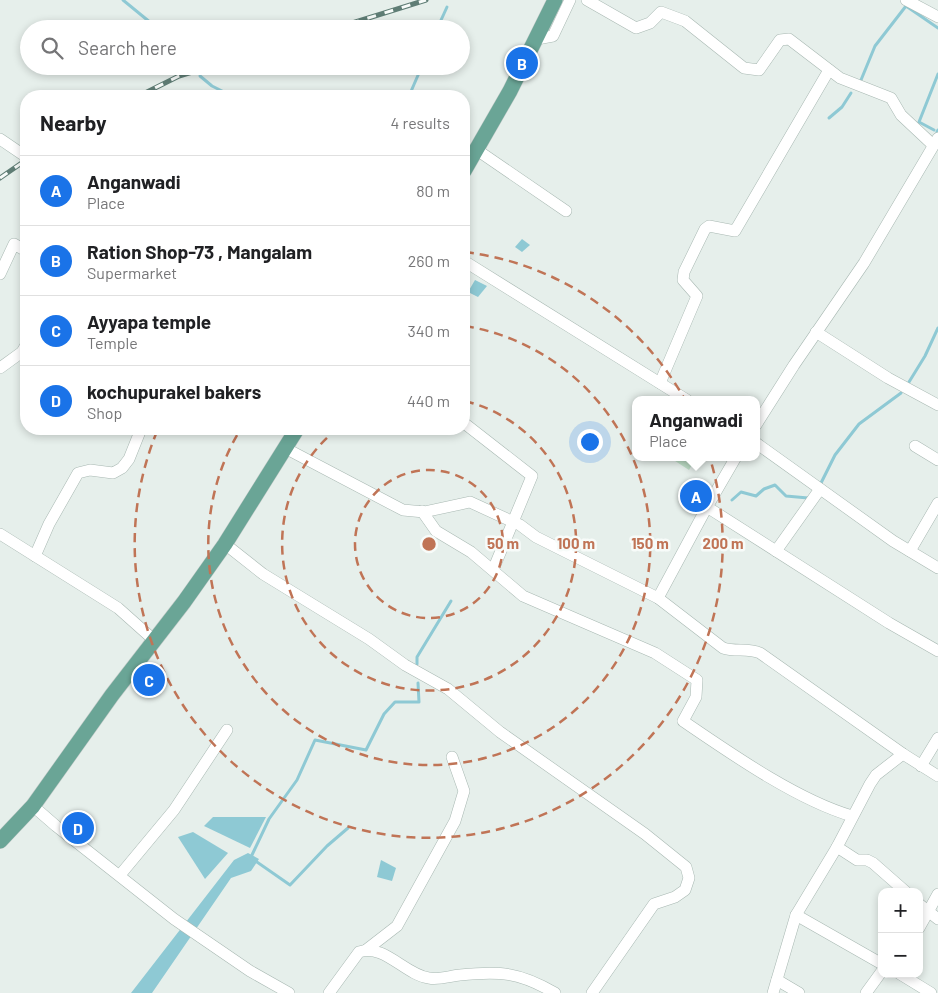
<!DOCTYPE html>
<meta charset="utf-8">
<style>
body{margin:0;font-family:Barlow,sans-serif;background:#f2f2f2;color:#202124}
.controls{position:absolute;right:15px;bottom:15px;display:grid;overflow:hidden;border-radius:10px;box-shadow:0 2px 8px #0003}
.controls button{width:45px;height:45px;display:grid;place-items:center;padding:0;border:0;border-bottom:1px solid #e0e0e0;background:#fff;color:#202124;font:25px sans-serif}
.you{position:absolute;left:589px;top:441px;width:18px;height:18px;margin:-12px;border:4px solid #fff;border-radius:50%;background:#1a73e8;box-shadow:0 0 0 8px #1a73e833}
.badge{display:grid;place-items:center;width:32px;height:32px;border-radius:50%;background:#1a73e8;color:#fff;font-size:16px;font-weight:700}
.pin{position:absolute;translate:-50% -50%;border:2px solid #fff;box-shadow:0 1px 5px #0006}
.popup{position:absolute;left:632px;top:396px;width:128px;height:65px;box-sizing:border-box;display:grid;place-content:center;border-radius:10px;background:#fff;filter:drop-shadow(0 1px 4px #0005);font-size:16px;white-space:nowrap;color:#757577}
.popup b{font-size:19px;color:#202124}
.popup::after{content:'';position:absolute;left:50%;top:100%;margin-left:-10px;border:10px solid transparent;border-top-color:#fff}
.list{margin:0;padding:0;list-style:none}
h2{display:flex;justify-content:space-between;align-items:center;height:65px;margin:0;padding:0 20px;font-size:21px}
h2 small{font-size:16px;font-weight:400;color:#757577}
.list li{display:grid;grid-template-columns:32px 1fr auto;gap:15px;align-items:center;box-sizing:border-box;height:70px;padding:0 20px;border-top:1px solid #e0e0e0}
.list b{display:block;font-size:19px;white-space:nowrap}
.list p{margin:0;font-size:16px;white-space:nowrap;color:#757577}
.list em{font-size:16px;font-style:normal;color:#757577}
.icon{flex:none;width:28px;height:28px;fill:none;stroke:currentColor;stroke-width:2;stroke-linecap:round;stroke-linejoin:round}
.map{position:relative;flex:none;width:938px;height:993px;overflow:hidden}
.search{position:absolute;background:#fff;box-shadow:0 2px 8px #0003;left:20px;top:20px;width:450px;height:55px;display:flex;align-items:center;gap:12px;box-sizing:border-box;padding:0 18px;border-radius:28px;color:#757577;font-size:19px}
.panel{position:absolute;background:#fff;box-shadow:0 2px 8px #0003;left:20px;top:90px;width:450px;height:345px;border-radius:20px}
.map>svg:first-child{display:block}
.green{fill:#bfe0c8}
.water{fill:#8ec9d4}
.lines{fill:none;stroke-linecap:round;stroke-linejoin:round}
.stream{stroke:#8ec9d4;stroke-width:3}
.street-casing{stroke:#a8b8b2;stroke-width:12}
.primary-casing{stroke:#c2cac8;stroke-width:16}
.street{stroke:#fff;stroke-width:11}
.primary{stroke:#6aa596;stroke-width:15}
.rail-casing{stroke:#5f7d75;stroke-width:5}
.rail{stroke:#f7fbf9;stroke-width:3;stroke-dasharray:9;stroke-linecap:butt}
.ring{fill:none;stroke:#c07456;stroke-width:2.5;stroke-dasharray:9 6}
.centre{fill:#c07456;stroke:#f7fbf9;stroke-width:2.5}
.ring-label{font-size:15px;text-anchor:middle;font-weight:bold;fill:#c07456;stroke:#f7fbf9;stroke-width:5;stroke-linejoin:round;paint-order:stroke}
</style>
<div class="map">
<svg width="938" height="993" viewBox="0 0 938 993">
<rect width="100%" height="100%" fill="#e6efeb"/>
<path class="green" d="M669,457H696L689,470Z"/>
<g class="water">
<path d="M522,239L530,245L522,252L515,247Z"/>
<path d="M475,280L487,286L478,297L468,292Z"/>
<path d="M213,817H266L250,848L204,826Z"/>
<path d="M193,832L228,853L205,879L178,837Z"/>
<path d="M248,853L259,859L251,871L231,878L152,993H131L234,860Z"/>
<path d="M381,860L396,868L392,881L377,877Z"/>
</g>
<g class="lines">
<g class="stream">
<path d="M123,0L151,23L155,29"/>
<path d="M437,29L447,7"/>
<path d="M188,66L189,67"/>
<path d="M200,76L212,86L232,96"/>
<path d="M861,80L875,46L906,6L938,28"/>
<path d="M409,96L422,66"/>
<path d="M829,118L842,107L851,93"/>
<path d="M934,130L919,122L938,74"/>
<path d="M937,132L938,130"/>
<path d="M909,382L925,356L938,328"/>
<path d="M821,483L835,455L859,424L901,393"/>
<path d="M732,500L741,492L756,496L764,489L775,485L786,496L808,498L810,496"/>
<path d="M417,664V657L451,601"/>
<path d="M251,857L269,819L297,780L315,740L366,750L384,714L395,702H419L418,683"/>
<path d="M254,860L290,885L327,846L348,828"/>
</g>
<defs>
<g id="street">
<path d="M587,0L636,28L650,23L661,12L685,21L744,68L759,70L780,40L789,39L840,78L891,98L901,115L933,145"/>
<path d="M906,0L938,17"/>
<path d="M537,39L553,36L570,0"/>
<path d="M0,139L22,154L26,155"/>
<path d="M477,150L566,211"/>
<path d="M464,261L687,400"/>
<path d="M0,274L14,244L26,251"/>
<path d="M816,332L888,378L938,405"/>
<path d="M0,368L22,352L26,345"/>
<path d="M660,383L697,296L683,280L684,272L705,229L709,226L735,231L829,70"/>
<path d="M464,423L532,476L493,570"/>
<path d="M756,425L794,365L864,263L938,138"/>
<path d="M756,443L893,541L938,568"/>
<path d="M915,446L938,460"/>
<path d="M285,448L403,510L424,512L470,502L520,525L536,537L658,598L723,648C735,652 748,648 760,653L903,754L938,776"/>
<path d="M736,457L707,507L889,623L938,651"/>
<path d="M422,511L436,531L471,552L523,596L655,653L697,680L696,697L683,721C730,753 797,800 852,816"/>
<path d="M0,534L118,608L155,641"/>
<path d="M225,544L263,574L369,639L405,665L448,689L500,732L645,834L686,867L689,878L685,890L675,897L654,904L592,993"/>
<path d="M776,551L820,489"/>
<path d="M910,551L938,503"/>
<path d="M35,556L49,524L78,473L90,470L113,473L122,468L129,459L141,429"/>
<path d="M658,598L707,507"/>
<path d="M921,766L938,738"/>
<path d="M33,806L56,826L174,919L250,971L289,993"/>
<path d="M837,847L857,860H867L873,863L906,892"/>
<path d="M120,875L174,810L227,730"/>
<path d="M919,904L938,919"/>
<path d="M796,915L882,964"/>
<path d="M919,928L938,894"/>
<path d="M366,950L397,926L455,821L464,791L452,757"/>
<path d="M900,974L931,993"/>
<path d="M777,980L799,993"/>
<path d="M329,993L359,952C384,943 405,975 429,978C439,980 450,976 460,975C500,971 519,972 555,993"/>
<path d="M773,993L796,915L837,847L870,784L876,775L903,754"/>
<path d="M866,993L882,971"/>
</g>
<g id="primary">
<path d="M464,171L510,91L555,0"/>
<path d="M0,841L33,806L112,695L184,602L225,544L297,429"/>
</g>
</defs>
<use href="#street" class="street-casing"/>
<use href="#primary" class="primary-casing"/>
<use href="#street" class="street"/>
<use href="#primary" class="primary"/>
<defs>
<g id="rail">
<path d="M333,29L426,0"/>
<path d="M139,96L179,76L212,66"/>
<path d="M0,178L26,160"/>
</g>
</defs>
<use href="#rail" class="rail-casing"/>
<use href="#rail" class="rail"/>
</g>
<g class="ring">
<circle cx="429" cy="544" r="74"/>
<path d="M465 401A147 147 0 1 1 337 429"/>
<path d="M465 326A221 221 0 1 1 240 430"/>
<path d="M465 252A294 294 0 1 1 158 429"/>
</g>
<circle cx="429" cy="544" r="8" class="centre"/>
<g class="ring-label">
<text x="503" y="549">50 m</text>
<text x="576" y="549">100 m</text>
<text x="650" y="549">150 m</text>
<text x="723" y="549">200 m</text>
</g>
</svg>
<div class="controls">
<button>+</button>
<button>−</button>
</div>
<div class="you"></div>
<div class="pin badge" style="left:696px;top:496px">A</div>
<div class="popup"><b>Anganwadi</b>Place</div>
<div class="pin badge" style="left:522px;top:63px">B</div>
<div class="pin badge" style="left:149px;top:680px">C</div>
<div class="pin badge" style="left:78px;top:828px">D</div>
<div class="search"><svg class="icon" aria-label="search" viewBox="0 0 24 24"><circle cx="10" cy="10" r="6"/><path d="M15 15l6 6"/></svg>Search here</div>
<section class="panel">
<h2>Nearby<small>4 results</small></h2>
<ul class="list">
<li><span class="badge">A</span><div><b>Anganwadi</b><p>Place</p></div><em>80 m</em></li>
<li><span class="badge">B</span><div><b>Ration Shop-73 , Mangalam</b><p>Supermarket</p></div><em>260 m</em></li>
<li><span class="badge">C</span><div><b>Ayyapa temple</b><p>Temple</p></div><em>340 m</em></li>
<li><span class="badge">D</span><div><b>kochupurakel bakers</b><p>Shop</p></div><em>440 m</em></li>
</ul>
</section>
</div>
